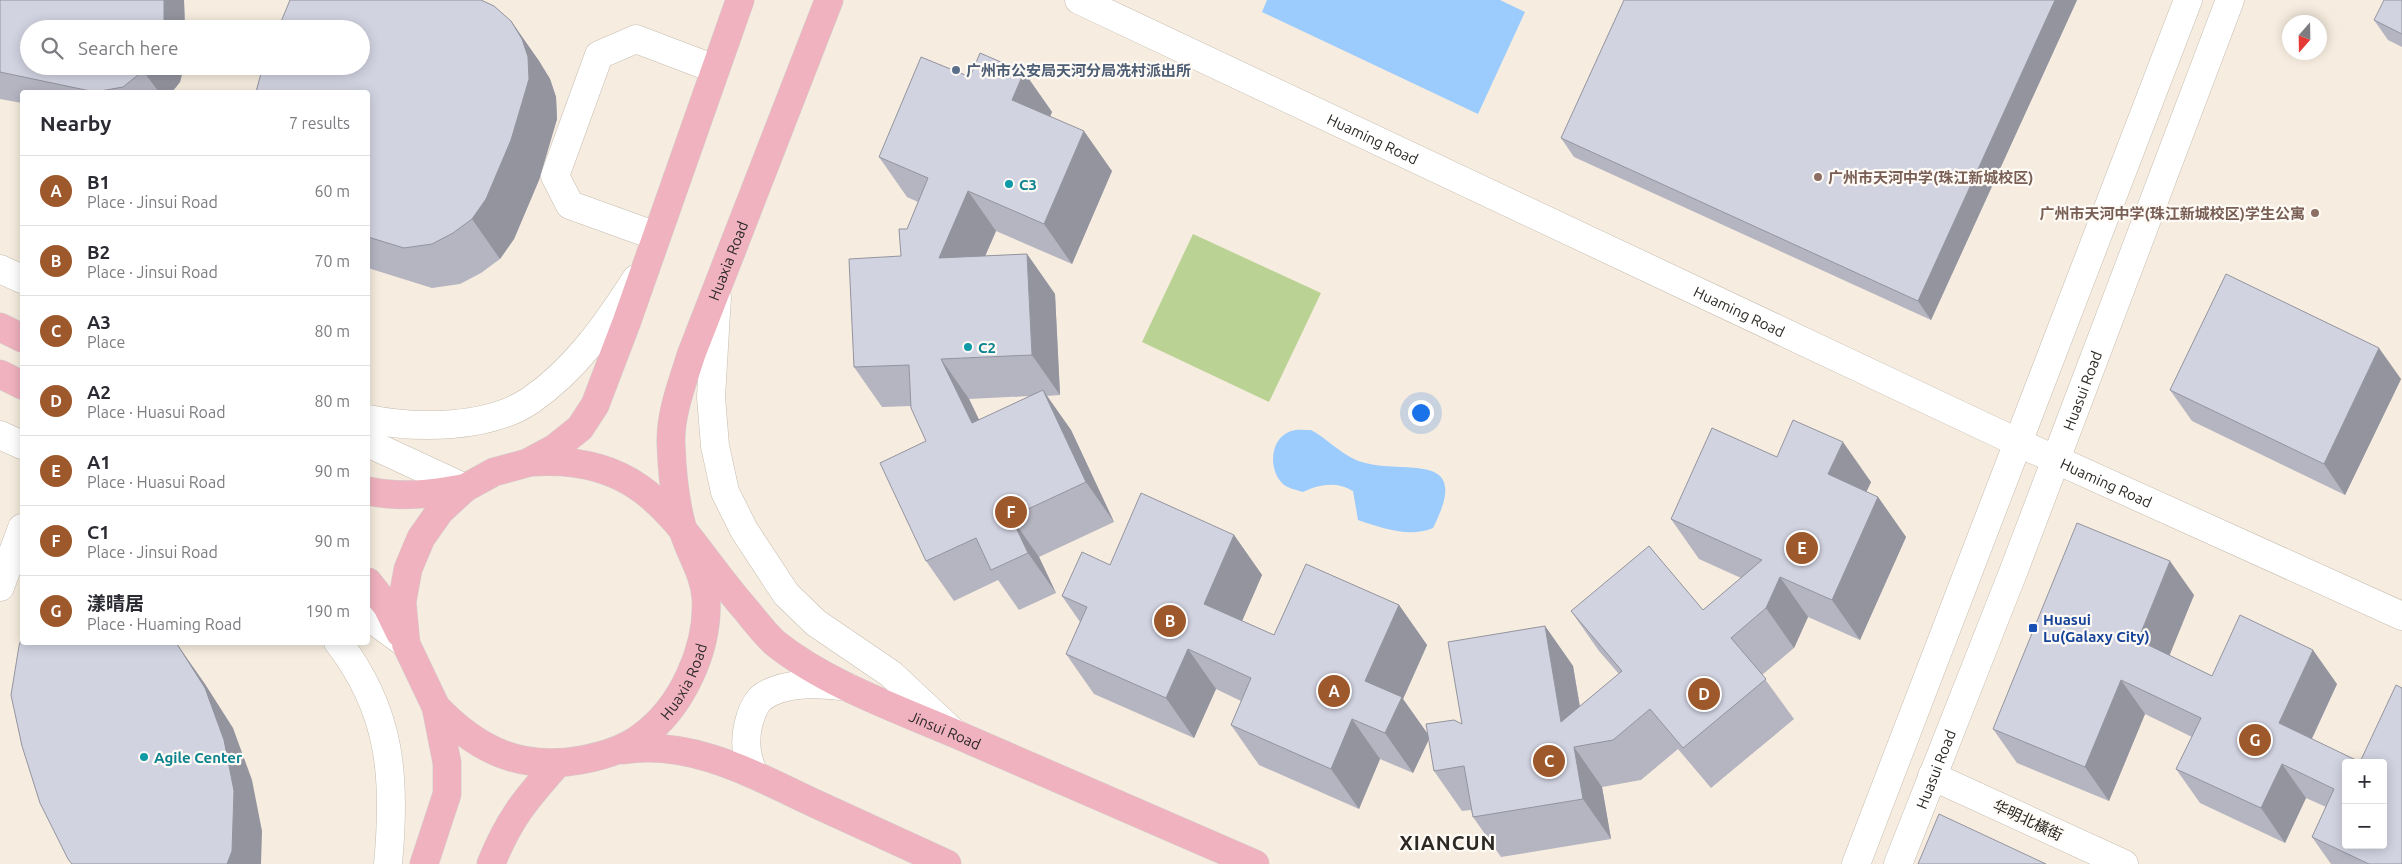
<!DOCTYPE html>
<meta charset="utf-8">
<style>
body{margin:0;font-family:Ubuntu,"Noto Sans SC",sans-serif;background:#f7f7f7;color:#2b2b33}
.controls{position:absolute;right:15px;bottom:15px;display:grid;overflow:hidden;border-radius:5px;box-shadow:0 2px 12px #0003}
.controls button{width:45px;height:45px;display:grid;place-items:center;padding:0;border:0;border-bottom:1px solid #e1e1e2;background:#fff;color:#2b2b33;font:25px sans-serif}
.compass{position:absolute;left:2282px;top:15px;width:45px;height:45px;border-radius:50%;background:#fff;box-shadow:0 2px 12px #0003;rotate:200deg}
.you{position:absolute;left:1420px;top:412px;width:18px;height:18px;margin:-12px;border:4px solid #fff;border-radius:50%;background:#1a73e8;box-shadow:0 0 0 8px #1a73e833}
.badge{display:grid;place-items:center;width:32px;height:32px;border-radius:50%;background:#9d582c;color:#fff;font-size:16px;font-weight:700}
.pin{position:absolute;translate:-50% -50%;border:2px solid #fff;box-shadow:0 1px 5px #0006}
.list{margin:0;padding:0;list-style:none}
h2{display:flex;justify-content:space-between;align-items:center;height:65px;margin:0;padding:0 20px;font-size:21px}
h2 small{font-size:16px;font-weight:400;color:#7c7c81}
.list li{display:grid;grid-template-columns:32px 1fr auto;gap:15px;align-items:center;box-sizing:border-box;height:70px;padding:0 20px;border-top:1px solid #e1e1e2}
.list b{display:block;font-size:19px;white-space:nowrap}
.list p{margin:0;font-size:16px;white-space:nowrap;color:#7c7c81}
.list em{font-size:16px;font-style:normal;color:#7c7c81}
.icon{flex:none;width:28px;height:28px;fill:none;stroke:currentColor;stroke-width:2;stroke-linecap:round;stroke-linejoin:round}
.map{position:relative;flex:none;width:2402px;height:864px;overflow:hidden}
.search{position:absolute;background:#fff;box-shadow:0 2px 12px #0003;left:20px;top:20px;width:350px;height:55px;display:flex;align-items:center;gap:12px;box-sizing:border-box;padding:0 18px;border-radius:28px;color:#7c7c81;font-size:19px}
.panel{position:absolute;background:#fff;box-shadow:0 2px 12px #0003;left:20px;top:90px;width:350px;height:555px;border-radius:5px}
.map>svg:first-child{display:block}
.green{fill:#bad394}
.water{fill:#9bccfd}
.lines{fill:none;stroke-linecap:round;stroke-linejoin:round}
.minor-casing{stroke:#c6bdb0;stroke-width:29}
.major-casing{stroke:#d1d0cf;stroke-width:29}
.minor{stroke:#fff;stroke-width:28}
.major{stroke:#f0b2be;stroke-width:28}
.wall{fill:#b5b5c2;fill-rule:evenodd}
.shaded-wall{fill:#93949e}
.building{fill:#d2d3e1;stroke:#93949e;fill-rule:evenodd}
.service-dot{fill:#5c6f8a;stroke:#fefaf5;stroke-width:2}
.education-dot{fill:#8d6e63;stroke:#fefaf5;stroke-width:2}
.culture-dot{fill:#0f9aa8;stroke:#fefaf5;stroke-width:2}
.transit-dot{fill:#1a4fb4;stroke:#fefaf5;stroke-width:2}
.labels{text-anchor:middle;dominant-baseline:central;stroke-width:4.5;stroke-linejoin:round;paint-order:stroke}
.service-label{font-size:15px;font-weight:bold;fill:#4e5e75;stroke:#fefaf5;text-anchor:start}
.street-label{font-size:15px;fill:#2c2924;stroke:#fefaf5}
.education-label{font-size:15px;font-weight:bold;fill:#785e54;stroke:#fefaf5;text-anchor:start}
.culture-label{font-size:15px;font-weight:bold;fill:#0d838f;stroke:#fefaf5;text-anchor:start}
.transit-label{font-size:15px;font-weight:bold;fill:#164399;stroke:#fefaf5;text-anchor:start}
.district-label{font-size:20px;font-weight:bold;letter-spacing:1px;fill:#2c2924;stroke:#fefaf5}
</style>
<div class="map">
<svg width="2402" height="864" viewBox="0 0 2402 864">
<rect width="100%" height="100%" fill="#f6ecdf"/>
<path class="green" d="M1193,234L1321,293L1269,402L1142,342Z"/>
<g class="water">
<path d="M1267,0H1500L1525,12L1478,114L1262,12Z"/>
<path d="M1311,430C1326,438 1340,453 1356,460C1400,478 1475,445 1433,528C1409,538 1382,528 1358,520L1353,491C1337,481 1319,484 1303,492C1297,490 1286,488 1282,483C1268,469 1270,438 1291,431C1297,429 1305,430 1311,430Z"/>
</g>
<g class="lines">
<defs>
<g id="minor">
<path id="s1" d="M1079,0L2019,443L2402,616"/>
<path d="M656,236L570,205L555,176L599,55L636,39L715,69"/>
<path d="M0,269L22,279"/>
<path d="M717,297L711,397L715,446L725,492L744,530L786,594L816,623L891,674L954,733"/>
<path d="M368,419C416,429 489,429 531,400C576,369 607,324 636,279"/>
<path d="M0,435L22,445"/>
<path d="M368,443L465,488"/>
<path d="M0,587L22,528"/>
<path d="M368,616L406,644"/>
<path d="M338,642C392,712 396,779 388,864"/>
<path d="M754,775C747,758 744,744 748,726C750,717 754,705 761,698C783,681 823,683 848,687"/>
<path d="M1932,776L2124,864"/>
<path d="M1856,864L2188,0"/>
<path id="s2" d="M1898,864L2014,570L2230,0"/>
</g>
<g id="major">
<path d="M0,327L22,338"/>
<path d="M0,374L22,385"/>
<path id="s3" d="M533,462C654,454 679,534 747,611C756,622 765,634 775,643C826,684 898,709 958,735C1057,778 1156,821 1255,864"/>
<path d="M368,491C401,498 432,494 465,488"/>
<path d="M368,582L387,606L400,633"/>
<path id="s4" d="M436,707C477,750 521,771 581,760C602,756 624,750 641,737C682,708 709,648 706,598C704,572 690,554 683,530C675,503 672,472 671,444C670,414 682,384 691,355L829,0"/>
<path d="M623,750C692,739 756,776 816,804C860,824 904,844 947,864"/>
<path d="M424,864L447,794V763L436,707L406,644L402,602L408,569L421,538L440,511L465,488L494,472L527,463L555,448L580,428L595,405L627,321L740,0"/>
<path d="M491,864C509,819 525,800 557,764"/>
</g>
</defs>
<use href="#minor" class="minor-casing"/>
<use href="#major" class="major-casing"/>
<use href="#minor" class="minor"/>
<use href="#major" class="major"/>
</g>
<g class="wall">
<path d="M0,0H184L185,29L184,66L180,82L172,92H22V103L0,99Z"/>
<path d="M2077,0L1931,320L1574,157L1561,138Z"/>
<path d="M2402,0V47L2388,40L2374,20Z"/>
<path d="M511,21L539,61L550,79L556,97L557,119L539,180L514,239L500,259L481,273L460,284L432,288L368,268V92Z"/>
<path d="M1024,72L1052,112L1050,116L1112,171L1072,264L996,231L985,256L1027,254L1055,294L1060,395L1046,396L1071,430L1114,522L1039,557L1056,593L1019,610L998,580L954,601L926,561V441L911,406L882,407L854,367L901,256L907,229L918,202L907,197L879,157ZM1030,396L979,420L969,399Z"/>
<path d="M2401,379L2345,495L2192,421L2170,390Z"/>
<path d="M1777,457L1871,482L1866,492L1878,497L1906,537L1860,640L1808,617L1794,648L1762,675L1794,719L1711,788L1678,749L1641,780L1602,787L1611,839L1501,857L1473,817L1471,810L1462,811L1434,771L1429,739L1413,773L1380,759L1359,809L1259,765L1231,725L1241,701L1216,689L1194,738L1094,694L1066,654L1080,622L1062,596L1110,565L1234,535L1262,575L1242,621L1274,635L1399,605L1427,645L1403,699L1428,735L1462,724L1545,626L1573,666L1580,706L1619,674L1599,651L1571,611L1703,610L1741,578L1699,559L1671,519Z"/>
<path d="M2194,595L2169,655L2212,676L2337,684L2312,739L2402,864H2331L2312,837L2326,807L2306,798L2285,843L2200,803L2176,769L2192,737L2145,714L2109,801L2017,763L1993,729Z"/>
</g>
<g class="shaded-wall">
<path d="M164,0H184L185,29H164Z"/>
<path d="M2055,0H2077L1931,320L1918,301Z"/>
<path d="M511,21L539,61L550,79L556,97L557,119L539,180L514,239L500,259L472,219Z"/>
<path d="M147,66H184L180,82L172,92H159L143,71Z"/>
<path d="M1024,72L1052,112L1040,140L1012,100Z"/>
<path d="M1084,131L1112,171L1072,264L1044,224Z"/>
<path d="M968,191L996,231L967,298L939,258Z"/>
<path d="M1027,254L1055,294L1060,395L1032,355Z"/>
<path d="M2379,348L2401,379L2345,495L2324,464Z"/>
<path d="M941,359L969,399L1000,463L972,423Z"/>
<path d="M1043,390L1071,430L1114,522L1086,482Z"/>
<path d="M1843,442L1871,482L1856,514L1828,474Z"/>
<path d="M1878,497L1906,537L1860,640L1832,600Z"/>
<path d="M1011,517L1039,557L1056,593L1028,553Z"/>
<path d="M1234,535L1262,575L1232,644L1204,604Z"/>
<path d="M2170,561L2194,595L2162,674L2138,640Z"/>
<path d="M1780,577L1808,617L1794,648L1766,608Z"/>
<path d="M1399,605L1427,645L1403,699L1430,737L1413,773L1385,733L1365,681Z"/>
<path d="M1545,626L1573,666L1586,745L1561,722Z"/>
<path d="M177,644L205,684L233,728L252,780L262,831L261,864H227Z"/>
<path d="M1188,649L1216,689L1194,738L1166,698Z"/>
<path d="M2313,650L2337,684L2303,757L2279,723Z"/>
<path d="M2121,680L2145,714L2109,801L2085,767Z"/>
<path d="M1352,719L1380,759L1359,809L1331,769Z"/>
<path d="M1574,747L1602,787L1611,839L1583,799Z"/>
<path d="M2282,764L2306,798L2285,843L2261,808Z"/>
</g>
<g class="building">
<path d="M0,0H164V29H29V66H147L143,71L123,87L95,92L0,72Z"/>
<path d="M290,0H481L494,6L511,21L522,39L528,57L529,79L511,140L486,199L472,219L453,233L432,244L404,248L368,237V92H256L263,66H361V29H278Z"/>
<path d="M1624,0H2055L1918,301L1561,138Z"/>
<path d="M2384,0H2402V34L2374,20Z"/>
<path d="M980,53L1024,72L1012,100L1084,131L1044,224L968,191L939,258L1027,254L1032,355L941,359L972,423L1043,390L1086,482L1011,517L1028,553L991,570L976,538L926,561L880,463L926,441L911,408L909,365L854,367L849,259L901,256L899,229H907L928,178L879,157L921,57L970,77Z"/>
<path d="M2226,274L2379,348L2324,464L2170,390Z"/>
<path d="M1793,420L1843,442L1828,474L1878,497L1832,600L1780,577L1766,608L1731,638L1766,679L1683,748L1650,709L1613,740L1574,747L1583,799L1473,817L1464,766L1434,771L1426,724L1454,720L1462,724L1448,642L1545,626L1561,722L1622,671L1571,611L1649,546L1703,610L1762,560L1671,519L1712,428L1777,457Z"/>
<path d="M1141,493L1234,535L1204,604L1274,635L1306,564L1399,605L1365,681L1402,697L1385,733L1352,719L1331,769L1231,725L1251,678L1188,649L1166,698L1066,654L1087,607L1062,596L1082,552L1110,565Z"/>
<path d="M2077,523L2170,561L2138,640L2212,676L2240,615L2313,650L2279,723L2360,762L2396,685L2402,688V864H2369L2312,837L2334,789L2282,764L2261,808L2176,769L2201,718L2121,680L2085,767L1993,729ZM2346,763H2383V845H2346Z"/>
<path d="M22,636V642H176L177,644L205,688L224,740L234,791L232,851L227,864H72L68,859L40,803L22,746L11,695L19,646Z"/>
<path d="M1939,814L2046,864H1918Z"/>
</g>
<circle class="service-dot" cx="956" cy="70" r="5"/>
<g class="education-dot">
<circle cx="1818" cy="177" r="5"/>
<circle cx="2315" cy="213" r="5"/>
</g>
<g class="culture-dot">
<circle cx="1009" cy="184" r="5"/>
<circle cx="968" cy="347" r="5"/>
<circle cx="144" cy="757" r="5"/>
</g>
<rect class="transit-dot" x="2028" y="623" width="10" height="10" rx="2.5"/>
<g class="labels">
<g class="service-label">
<text x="966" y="70">广州市公安局天河分局冼村派出所</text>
</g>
<g class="street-label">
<text stroke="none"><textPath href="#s1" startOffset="325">Huaming Road</textPath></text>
<text stroke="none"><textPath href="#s4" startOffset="738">Huaxia Road</textPath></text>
<text stroke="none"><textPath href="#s1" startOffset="730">Huaming Road</textPath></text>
<text stroke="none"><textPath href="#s2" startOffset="508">Huasui Road</textPath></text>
<text stroke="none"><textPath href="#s1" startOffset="1135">Huaming Road</textPath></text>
<text stroke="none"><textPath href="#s4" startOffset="298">Huaxia Road</textPath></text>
<text stroke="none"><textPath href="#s3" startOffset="510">Jinsui Road</textPath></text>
<text stroke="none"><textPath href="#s2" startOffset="102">Huasui Road</textPath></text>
<text transform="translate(2028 820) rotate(25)">华明北橫街</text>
</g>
<g class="education-label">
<text x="1828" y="177">广州市天河中学(珠江新城校区)</text>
<text x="2305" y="213" text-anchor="end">广州市天河中学(珠江新城校区)学生公寓</text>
</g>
<g class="culture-label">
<text x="1019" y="184">C3</text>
<text x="978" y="347">C2</text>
<text x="154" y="757">Agile Center</text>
</g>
<g class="transit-label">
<text x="2043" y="619">Huasui<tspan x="2043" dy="17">Lu(Galaxy City)</tspan></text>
</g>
<g class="district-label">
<text x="1448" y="842">XIANCUN</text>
</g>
</g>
</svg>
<div class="controls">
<button>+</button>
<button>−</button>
</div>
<svg class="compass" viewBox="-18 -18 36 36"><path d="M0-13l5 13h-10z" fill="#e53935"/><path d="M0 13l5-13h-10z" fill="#7c7c81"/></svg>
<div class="you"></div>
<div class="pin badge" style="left:1334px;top:691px">A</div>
<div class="pin badge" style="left:1170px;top:621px">B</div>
<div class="pin badge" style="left:1549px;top:761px">C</div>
<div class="pin badge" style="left:1704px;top:694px">D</div>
<div class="pin badge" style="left:1802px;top:548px">E</div>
<div class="pin badge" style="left:1011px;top:512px">F</div>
<div class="pin badge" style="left:2255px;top:740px">G</div>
<div class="search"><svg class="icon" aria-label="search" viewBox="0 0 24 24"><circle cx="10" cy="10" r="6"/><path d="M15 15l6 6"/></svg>Search here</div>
<section class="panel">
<h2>Nearby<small>7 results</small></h2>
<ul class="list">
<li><span class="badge">A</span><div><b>B1</b><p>Place · Jinsui Road</p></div><em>60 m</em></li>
<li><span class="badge">B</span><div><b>B2</b><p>Place · Jinsui Road</p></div><em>70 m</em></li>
<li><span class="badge">C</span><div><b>A3</b><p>Place</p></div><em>80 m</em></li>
<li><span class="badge">D</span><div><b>A2</b><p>Place · Huasui Road</p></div><em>80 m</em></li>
<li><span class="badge">E</span><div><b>A1</b><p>Place · Huasui Road</p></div><em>90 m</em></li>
<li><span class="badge">F</span><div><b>C1</b><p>Place · Jinsui Road</p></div><em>90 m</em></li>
<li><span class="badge">G</span><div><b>漾晴居</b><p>Place · Huaming Road</p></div><em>190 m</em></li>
</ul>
</section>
</div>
